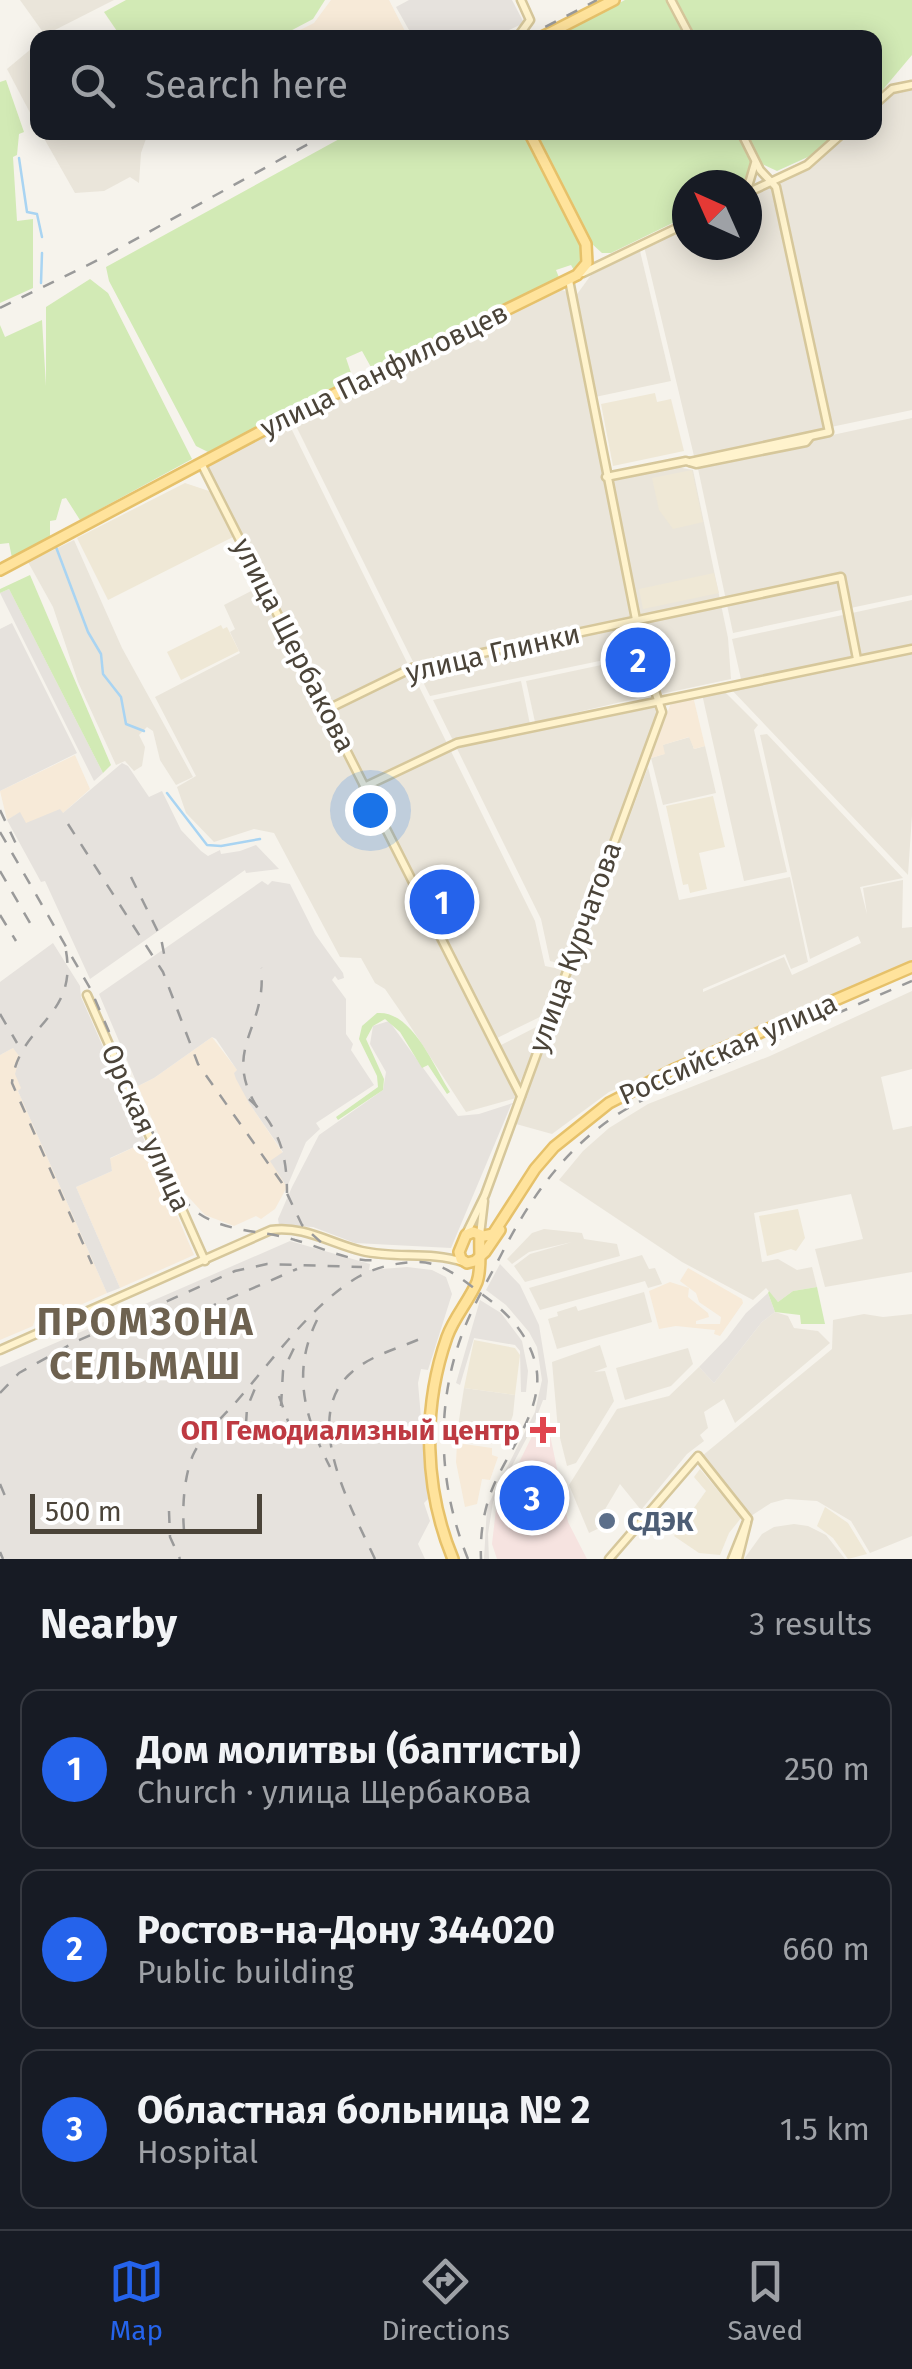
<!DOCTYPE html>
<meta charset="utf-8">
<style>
body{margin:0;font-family:"Fira Sans",sans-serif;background:#20242c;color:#f1f3f6}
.compass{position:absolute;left:672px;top:170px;width:90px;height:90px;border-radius:50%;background:#171b24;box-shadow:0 5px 25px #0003;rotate:315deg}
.scale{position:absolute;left:30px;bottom:25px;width:232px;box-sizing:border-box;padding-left:10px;border:5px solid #4b4439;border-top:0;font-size:28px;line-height:35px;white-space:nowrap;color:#4b4439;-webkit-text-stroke:8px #fff;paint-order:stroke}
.you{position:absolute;left:370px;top:810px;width:35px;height:35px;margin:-25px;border:8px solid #fff;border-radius:50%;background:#1a73e8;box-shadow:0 0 0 15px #1a73e833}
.badge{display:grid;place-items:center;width:65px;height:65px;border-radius:50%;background:#2563eb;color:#fff;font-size:32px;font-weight:700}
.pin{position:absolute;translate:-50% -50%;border:5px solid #fff;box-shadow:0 2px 10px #0006}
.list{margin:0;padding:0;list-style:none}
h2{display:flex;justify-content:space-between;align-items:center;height:130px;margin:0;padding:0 40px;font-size:42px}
h2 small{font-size:32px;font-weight:400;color:#9ea1a6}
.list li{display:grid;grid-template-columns:65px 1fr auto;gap:30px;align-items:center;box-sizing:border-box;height:160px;margin:0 20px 20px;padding:0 20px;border:2px solid #363941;border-radius:20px}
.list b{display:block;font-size:38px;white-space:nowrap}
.list p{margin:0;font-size:32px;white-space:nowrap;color:#9ea1a6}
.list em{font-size:32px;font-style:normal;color:#9ea1a6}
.icon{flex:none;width:55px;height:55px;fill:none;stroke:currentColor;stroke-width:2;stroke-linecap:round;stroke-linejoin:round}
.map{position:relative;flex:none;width:912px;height:1559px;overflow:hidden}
.search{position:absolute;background:#171b24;box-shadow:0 5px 25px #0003;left:30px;right:30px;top:30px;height:110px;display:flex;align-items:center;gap:25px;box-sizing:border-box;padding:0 35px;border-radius:20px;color:#9ea1a6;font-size:38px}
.sheet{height:670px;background:#171b24}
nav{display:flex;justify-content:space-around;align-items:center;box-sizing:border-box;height:140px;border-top:2px solid #363941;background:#171b24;font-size:28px;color:#9ea1a6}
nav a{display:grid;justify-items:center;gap:5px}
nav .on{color:#2563eb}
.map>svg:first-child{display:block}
.residential{fill:#eae5da}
.commercial{fill:#f7ead8}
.industrial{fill:#e6e2dd}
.education{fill:#efe8d6}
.medical{fill:#f6e3e0}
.green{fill:#d2eab5}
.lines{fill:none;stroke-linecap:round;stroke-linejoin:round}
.stream{stroke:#a9d4f2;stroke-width:2.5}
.secondary-casing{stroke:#d6c79b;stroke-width:11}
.primary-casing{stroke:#e6c16a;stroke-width:14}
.secondary{stroke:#fff3cd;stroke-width:6}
.primary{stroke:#ffe39c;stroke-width:9}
.rail{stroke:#9a9a9a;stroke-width:2.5;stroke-dasharray:12 12;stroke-linecap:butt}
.health-dot{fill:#e0444e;stroke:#fff;stroke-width:4}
.service-dot{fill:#5c6f8a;stroke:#fff;stroke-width:4}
.labels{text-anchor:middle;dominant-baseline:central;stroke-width:8;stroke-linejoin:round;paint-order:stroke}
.street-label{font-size:28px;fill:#4b4439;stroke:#fff}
.health-label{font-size:28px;font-weight:bold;fill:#be3a42;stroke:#fff;text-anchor:end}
.service-label{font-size:28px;font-weight:bold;fill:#4e5e75;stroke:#fff;text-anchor:start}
.district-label{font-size:38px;font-weight:bold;letter-spacing:2.5px;fill:#6e6250;stroke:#fff}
</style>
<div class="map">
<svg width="912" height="1559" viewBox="0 0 912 1559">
<rect width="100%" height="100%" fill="#f6f3ec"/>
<g class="residential">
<path d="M20,0H114L45,35Z"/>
<path d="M37,44V126L7,69Z"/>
<path d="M912,88V410L831,427L777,182L814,162L849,133L874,132L875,109L893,91Z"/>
<path d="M41,133H148L141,153L139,183L130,177L104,191L75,193Z"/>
<path d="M771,185L827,428L694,456L644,246L687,226V245H747V197Z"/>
<path d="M640,251L671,381L595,397L575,297L591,275Z"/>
<path d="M560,289L569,293L638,653L430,696L293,420Z"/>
<path d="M912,418V595L733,633L697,464Z"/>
<path d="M288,422L535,921L545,966L564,970L546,1014L497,1038L207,465Z"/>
<path d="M672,466L693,470L728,638L731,679L661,694L650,667L612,481Z"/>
<path d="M74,540L122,648L193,777L176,785L160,760L153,731L147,727L139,735L145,747L142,766L134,771L125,761L116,765L78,682L53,607L28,562Z"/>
<path d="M261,586L516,1098L466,1112L405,1018L385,989L375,983L361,958L340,957L274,833L254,829L214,842L186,813L177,787L196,776L155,697L240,653L230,632L235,629L224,605Z"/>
<path d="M912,600V815L908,875L729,687L794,674L792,669L741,679L732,639Z"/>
<path d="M639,657L647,696L535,722L526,681Z"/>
<path d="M521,681L531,729L658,705L659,712L566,965L550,961L541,919L433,700Z"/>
<path d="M722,689L758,725L754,730L787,872L744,881L702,694Z"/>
<path d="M767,734L903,878L860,887L867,914L863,888L903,880L902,928L912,927V963L609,1092L552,1134L516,1124L648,767L679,900L790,877L808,962L791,969L785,954L703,989V992L784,957L792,975L861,943L858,936L810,959L760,735Z"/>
<path d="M690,737L694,749L705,746L716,793L663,805L651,758L664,754L662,745Z"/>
<path d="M912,991V1069L881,1077L893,1130L912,1126V1272L825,1287L815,1249L863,1239L851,1194L754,1213L762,1262L778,1259L797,1270L812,1267L817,1287L793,1291L778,1302L766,1288L753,1300L682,1262L559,1180L583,1151L609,1128L648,1104L770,1056Z"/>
<path d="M542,1024L527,1066L519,1084L501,1045Z"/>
<path d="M544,1229L582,1233L584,1239L617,1244L620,1256L525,1282L514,1266L530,1254L572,1242L529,1252L512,1264L507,1259L532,1233Z"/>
<path d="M642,1255L649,1269L655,1268L662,1284L648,1288L645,1281L540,1310L529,1288Z"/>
<path d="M644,1292L652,1322L557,1349L548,1319L558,1316L557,1312L576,1306L578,1311Z"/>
<path d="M775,1312L788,1316L794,1328L818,1331L830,1343L735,1423L724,1399L704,1412L708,1428L700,1435L704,1441L687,1454L641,1510L620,1484L604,1511L610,1523L589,1533L569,1485L617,1409L669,1396L699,1367L714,1383L762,1322Z"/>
<path d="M864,1314L883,1317L912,1314V1536L870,1553L851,1521L817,1501L786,1499L771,1503L751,1516L702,1456L832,1349L833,1320Z"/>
<path d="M600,1345L607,1367L594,1372L605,1371L614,1401L576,1463L567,1466L558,1430L552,1362Z"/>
<path d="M688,1348L693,1364L671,1386L625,1400L616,1368Z"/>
<path d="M464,1388L515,1395L513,1415L503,1443L456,1439Z"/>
<path d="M794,1524L808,1526L826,1535L845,1559H744L762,1534L774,1527Z"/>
</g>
<g class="commercial">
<path d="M331,0H389L408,37H286L314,23Z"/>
<path d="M693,696L705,746L694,749L689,737L663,745L665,754L651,758L672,700Z"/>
<path d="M75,755L90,789L63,813L25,824L19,813L7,820L0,791Z"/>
<path d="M212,1037L238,1071L249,1103L283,1153L271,1161L287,1187L275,1209L261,1219L256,1216L234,1226L205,1215L182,1190L138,1086L154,1078Z"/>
<path d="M13,1048L21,1057V1089L18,1091L107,1293L47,1320L44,1315L35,1319L33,1326L0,1340V1055Z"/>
<path d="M145,1142L194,1255L120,1288L76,1187L112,1171L109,1159Z"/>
<path d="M688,1268L742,1299L743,1303L720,1336L714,1334L715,1330L676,1326L659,1329L649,1291L670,1282L689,1288L688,1297L708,1313L709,1317L696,1321V1324H720L721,1317L699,1302L696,1293L680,1281Z"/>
<path d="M457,1443L492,1448V1455L498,1457L490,1480L482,1479L477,1504L465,1507L456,1462Z"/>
</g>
<g class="industrial">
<path d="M409,0H512L524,23L494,37H413L396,7Z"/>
<path d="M9,589L103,773L94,781L0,593Z"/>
<path d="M12,623L77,753L0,791V629Z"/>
<path d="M122,763L128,766L149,797L162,791L181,830L201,851L208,856L220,850L221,854L240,851L256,845L279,869L246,873L245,870L90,979L45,881L41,882L7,820L20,812L26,823L60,809L63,813Z"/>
<path d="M262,881L268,885L272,881L290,884L315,934L343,973L344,978L338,980L335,976L332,980L346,999V1034L353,1044L351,1050L374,1085L316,1123L320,1129L306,1142L287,1187L270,1161L283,1152L249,1103L236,1079L234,1073L237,1070L216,1039L212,1037L154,1078L138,1086L99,994Z"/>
<path d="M53,943L80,986L81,997L145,1142L110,1158L112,1171L76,1187L120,1288L107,1293L18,1091L21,1088L15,1074L20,1057L13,1048L0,1055V982Z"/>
<path d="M389,1021L458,1116L479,1114L519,1101L511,1105L451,1248L355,1243L313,1227L279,1225L278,1219L292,1187L319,1135L383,1090L386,1072L370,1044L373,1026Z"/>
<path d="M290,1241L370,1264L369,1270L407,1267L432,1270L446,1277L452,1294L428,1370L421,1369L418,1383L428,1499L424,1503L430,1521L418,1544L425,1559H0V1367Z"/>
<path d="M500,1264L520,1285L539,1325L548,1381L546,1400H543L534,1424L493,1502L488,1534L489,1559H484L487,1507L535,1412L542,1380L537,1347L529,1332L506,1305L486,1290Z"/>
<path d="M768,1293L775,1312L762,1322L714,1383L699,1367L727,1338L746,1313Z"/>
<path d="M480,1300L501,1313L522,1341L528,1371L526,1392H521L520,1351L515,1345L474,1338L460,1385L456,1383Z"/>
</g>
<g class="education">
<path d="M655,393L657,402L671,399L684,451L613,466L601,404Z"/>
<path d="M692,470L703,522L673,529L659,510L652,478Z"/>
<path d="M185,483L209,491L233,537L108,600L77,538Z"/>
<path d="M714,573L719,593L643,609L639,589Z"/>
<path d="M221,625L223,629L227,627L239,651L181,680L167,652Z"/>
<path d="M713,796L725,847L699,853L707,889L690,893L688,884L683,885L666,806Z"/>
<path d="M798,1209L805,1238L796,1251L791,1249L767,1256L759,1216Z"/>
<path d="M474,1340L515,1348L520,1355L515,1395L464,1388Z"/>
<path d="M700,1469L741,1518L729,1533L720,1555L699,1553L674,1536L706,1491L694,1477Z"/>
<path d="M825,1507L848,1523L867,1554L848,1559L833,1538L817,1526Z"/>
</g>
<path class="medical" d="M539,1422L548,1425L568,1522L587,1559H497L492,1544L496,1509Z"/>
<g class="green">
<path d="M126,0H325L313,19L279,37H121L104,12Z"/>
<path d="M625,0H667L687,37H553Z"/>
<path d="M676,0H912V55L875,99L874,38L695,37Z"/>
<path d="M6,80L24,132L19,134L17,155L13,157L17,221L33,219V288L0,303V82Z"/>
<path d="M352,132L525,133L585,250L582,265L575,272L571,265L556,270L560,280L372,369L362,351L346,358L353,379L208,452L196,446L109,281L106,267Z"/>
<path d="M532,133H737L753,162L746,185H687V216L611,253H602L591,243Z"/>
<path d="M743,133H837L810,156L777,171L758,162Z"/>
<path d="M90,279L108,293L192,459L80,520L66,498L62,499L56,520L50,521V538L12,558L9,543L0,544V325L5,337L42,320L46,386V307Z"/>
<path d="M30,575L111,765L103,773L9,589L0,593V589Z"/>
<path d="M377,1013C412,1010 434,1067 450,1092L447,1094L428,1065L422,1068L400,1032L385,1019L373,1026L366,1039L384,1079L383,1090L338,1120L336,1117L378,1087L377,1076L359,1039L362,1026Z"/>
<path d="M817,1287L825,1324H801L800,1315L775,1312L768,1293L769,1291L778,1302L793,1291Z"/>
</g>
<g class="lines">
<g class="stream">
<path d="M19,158L27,212L37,214L42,237"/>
<path d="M41,283L42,253"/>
<path d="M56,547L88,632L101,654L103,674L121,697L126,724L144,731"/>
<path d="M167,793L207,845L221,846L260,839"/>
</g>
<defs>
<g id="secondary">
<path d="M671,0L691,38"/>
<path d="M517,38L530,20L521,0"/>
<path d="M874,105L892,89L912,85"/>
<path d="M747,190L755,163"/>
<path d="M747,193L807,165L844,132"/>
<path d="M583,273L687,223"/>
<path d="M690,462L829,432L776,187L760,170L741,132"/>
<path d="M201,463L521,1096"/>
<path d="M606,477L686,461L696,464L806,442L810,437"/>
<path d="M326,710L412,668L841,577L857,659"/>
<path d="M364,787L457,743L912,649"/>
<path d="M87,995L205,1261"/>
<path d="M466,1234L485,1195L662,712L643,655L569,280"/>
<path d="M480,1235L484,1201"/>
<path d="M0,1350L271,1230C303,1225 332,1244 362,1251C397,1259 429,1251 463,1262"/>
<path d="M609,1559L698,1456L748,1519L732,1559"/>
<path d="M738,1559L747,1523"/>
</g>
<g id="primary">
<path d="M540,38L614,0"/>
<path d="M0,570L288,417L577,275L587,263L586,244L529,132"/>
<path d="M500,1230L485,1252L475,1261L467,1263L461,1259L459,1252L466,1235L473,1232L484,1236L493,1234L535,1169L554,1147L609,1103L673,1070L912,967"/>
<path d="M453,1559C424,1489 422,1408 447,1337C454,1317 469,1301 477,1282C482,1268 479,1250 480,1235"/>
</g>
</defs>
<use href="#secondary" class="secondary-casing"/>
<use href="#primary" class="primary-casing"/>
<use href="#secondary" class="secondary"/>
<use href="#primary" class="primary"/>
<g class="rail">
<path d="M524,38L597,0"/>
<path d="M0,308L98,260L330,132"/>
<path d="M0,810L16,844"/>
<path d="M68,824L163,972L198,1064L282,1183L302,1225L323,1244"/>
<path d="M0,832L91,990L174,1182C180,1193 187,1206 198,1213C227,1233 263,1230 295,1240C321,1247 351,1263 378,1260"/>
<path d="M0,871L34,930"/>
<path d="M131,877L161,938L166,964"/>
<path d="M0,915L16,941"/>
<path d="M66,951C78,1019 18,1024 12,1083L92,1264"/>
<path d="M0,1014L17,1043"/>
<path d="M249,1099C279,1126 287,1154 287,1193"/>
<path d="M257,1107C221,1048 268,1028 261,968"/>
<path d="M205,1309L297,1269"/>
<path d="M317,1320C291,1373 305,1418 330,1467"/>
<path d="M0,1393L19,1373L75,1342L235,1271L267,1264L362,1267"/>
<path d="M279,1396L294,1438"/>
<path d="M281,1406L283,1371L295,1346"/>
<path d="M246,1424L247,1408L256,1386"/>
<path d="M0,1484L5,1496"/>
<path d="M169,1511L170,1537L180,1559"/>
<path d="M184,1530C182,1507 184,1477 193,1455C202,1435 222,1418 236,1402C271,1362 312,1304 358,1277C376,1267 395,1263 416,1262C442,1261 463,1280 483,1295C508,1313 529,1335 536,1366C545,1410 506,1452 491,1492C483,1514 480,1536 481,1559"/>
<path d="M0,1552L3,1559"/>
<path d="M375,1559C352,1509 299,1417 352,1372C371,1355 400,1348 422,1338"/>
<path d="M468,1559C439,1488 435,1409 461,1337C471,1309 487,1282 501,1255C529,1200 563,1151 615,1116C647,1095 683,1082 718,1067C782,1037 847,1009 912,981"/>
</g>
</g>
<path class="health-dot" d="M538 1415h10v10h10v10h-10v10h-10v-10h-10v-10h10z"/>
<circle class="service-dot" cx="607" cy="1521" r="10"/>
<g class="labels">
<g class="street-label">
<text transform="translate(384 370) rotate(-26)">улица Панфиловцев</text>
<text transform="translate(294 645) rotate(63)">улица Щербакова</text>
<text transform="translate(493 653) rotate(-13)">улица Глинки</text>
<text transform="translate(575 947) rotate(-70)">улица Курчатова</text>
<text transform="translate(728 1049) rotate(-24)">Российская улица</text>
<text transform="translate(146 1128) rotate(66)">Орская улица</text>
</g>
<g class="health-label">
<text x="520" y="1430">ОП Гемодиализный центр</text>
</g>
<g class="service-label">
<text x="627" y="1521">СДЭК</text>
</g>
<g class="district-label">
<text x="146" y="1322">ПРОМЗОНА<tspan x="146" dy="44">СЕЛЬМАШ</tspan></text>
</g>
</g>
</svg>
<svg class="compass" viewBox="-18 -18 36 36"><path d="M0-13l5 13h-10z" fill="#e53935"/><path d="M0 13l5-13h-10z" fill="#9ea1a6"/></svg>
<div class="scale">500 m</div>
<div class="you"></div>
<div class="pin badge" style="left:442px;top:902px">1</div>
<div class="pin badge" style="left:638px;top:660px">2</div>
<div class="pin badge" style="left:532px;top:1498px">3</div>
<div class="search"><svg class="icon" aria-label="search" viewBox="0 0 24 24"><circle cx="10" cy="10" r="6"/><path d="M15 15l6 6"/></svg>Search here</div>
</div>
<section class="sheet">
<h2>Nearby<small>3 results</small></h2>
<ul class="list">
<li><span class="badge">1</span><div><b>Дом молитвы (баптисты)</b><p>Church · улица Щербакова</p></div><em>250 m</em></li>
<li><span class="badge">2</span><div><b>Ростов-на-Дону 344020</b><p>Public building</p></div><em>660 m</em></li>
<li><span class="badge">3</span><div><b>Областная больница № 2</b><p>Hospital</p></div><em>1.5 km</em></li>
</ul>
</section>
<nav>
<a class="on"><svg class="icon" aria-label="map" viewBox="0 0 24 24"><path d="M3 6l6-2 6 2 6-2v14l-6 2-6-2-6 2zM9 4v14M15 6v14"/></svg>Map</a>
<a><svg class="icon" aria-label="directions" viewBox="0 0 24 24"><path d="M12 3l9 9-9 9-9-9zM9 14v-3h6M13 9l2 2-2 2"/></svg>Directions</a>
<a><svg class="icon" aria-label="saved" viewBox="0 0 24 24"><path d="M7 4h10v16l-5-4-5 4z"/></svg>Saved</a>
</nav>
